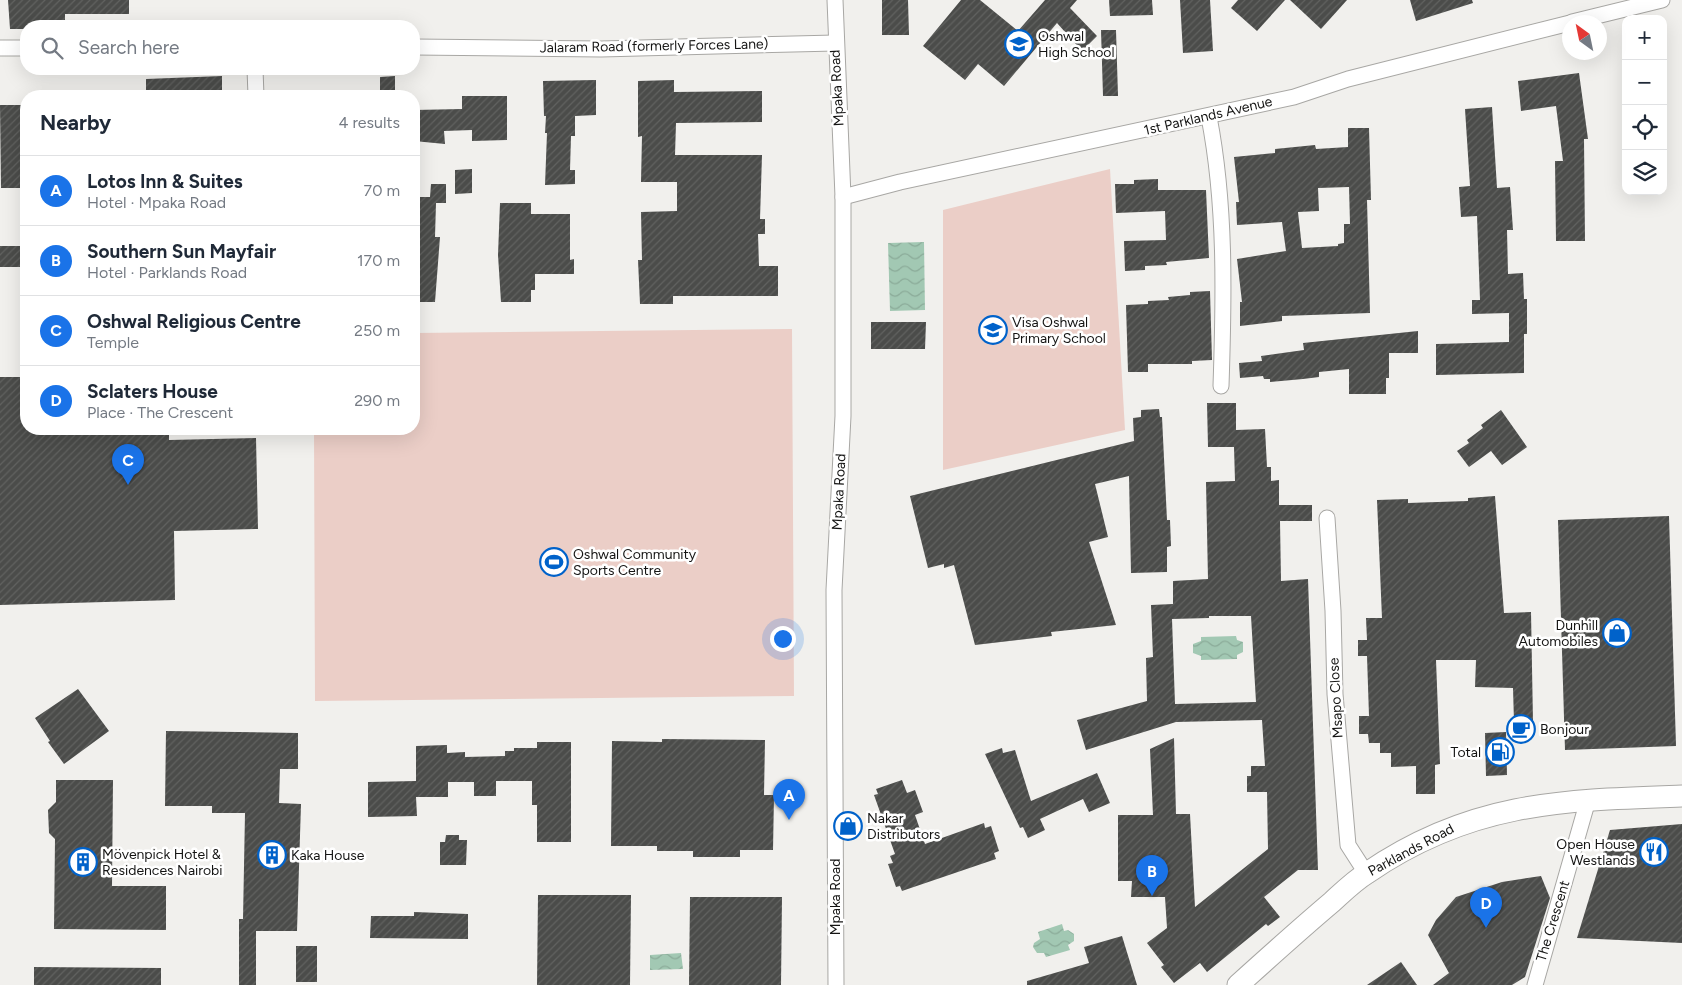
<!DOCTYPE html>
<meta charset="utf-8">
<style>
body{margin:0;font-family:Figtree,sans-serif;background:#f2f2f3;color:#1f2937}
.controls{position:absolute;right:15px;top:15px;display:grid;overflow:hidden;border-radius:10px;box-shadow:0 5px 20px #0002}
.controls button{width:45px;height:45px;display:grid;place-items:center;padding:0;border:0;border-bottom:1px solid #e0e1e3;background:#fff;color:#1f2937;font:25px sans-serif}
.compass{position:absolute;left:1562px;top:15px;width:45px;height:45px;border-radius:50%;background:#fff;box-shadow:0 5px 20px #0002;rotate:327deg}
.you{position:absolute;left:782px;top:638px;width:18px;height:18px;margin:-12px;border:4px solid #fff;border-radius:50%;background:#1a73e8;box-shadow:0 0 0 8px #1a73e833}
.badge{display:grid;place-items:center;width:32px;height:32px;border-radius:50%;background:#1a73e8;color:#fff;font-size:16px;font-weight:700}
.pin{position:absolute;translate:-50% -41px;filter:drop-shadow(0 1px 2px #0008)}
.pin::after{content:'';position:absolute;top:26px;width:18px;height:15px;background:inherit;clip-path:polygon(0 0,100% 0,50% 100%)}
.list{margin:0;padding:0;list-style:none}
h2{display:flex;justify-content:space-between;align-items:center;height:65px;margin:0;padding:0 20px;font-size:21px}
h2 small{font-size:16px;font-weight:400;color:#747a83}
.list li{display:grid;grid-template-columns:32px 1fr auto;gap:15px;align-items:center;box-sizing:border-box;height:70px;padding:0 20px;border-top:1px solid #e0e1e3}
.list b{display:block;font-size:19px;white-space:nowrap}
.list p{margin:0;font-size:16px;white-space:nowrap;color:#747a83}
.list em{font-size:16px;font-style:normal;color:#747a83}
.icon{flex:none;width:28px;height:28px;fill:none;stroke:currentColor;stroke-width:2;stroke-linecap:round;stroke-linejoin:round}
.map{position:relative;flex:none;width:1682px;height:985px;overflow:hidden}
.search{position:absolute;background:#fff;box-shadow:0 5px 20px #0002;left:20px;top:20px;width:400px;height:55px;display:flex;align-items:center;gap:12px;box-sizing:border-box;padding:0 18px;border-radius:20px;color:#747a83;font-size:19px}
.panel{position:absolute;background:#fff;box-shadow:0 5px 20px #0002;left:20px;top:90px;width:400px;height:345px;border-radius:20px}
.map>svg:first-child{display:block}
.park{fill:#ebcec7}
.water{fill:url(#water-waves)}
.building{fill:url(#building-hatch);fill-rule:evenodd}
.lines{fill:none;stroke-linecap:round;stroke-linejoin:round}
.street-casing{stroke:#a8a7a4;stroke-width:17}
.secondary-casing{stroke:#a8a7a4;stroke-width:23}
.street{stroke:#fff;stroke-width:15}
.secondary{stroke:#fff;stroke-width:21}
.labels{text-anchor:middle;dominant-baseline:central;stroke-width:5;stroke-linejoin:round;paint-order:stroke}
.poi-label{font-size:14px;fill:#141413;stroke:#fff;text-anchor:start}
.street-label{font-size:14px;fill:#141413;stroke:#fff}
</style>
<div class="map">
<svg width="1682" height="985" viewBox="0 0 1682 985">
<defs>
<pattern id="water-waves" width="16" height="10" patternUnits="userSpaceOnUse" patternTransform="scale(1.25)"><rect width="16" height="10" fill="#a2c8b3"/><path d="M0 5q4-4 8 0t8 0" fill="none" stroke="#8bab99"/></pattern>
<pattern id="building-hatch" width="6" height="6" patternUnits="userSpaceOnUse" patternTransform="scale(1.25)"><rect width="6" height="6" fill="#4b4c4a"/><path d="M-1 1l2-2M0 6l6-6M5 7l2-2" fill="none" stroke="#616260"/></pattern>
</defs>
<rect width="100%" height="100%" fill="#f1f0ed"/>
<g class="park">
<path d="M1110,169L1125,430L943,470V210Z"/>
<path d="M792,329L794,696L315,701L314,429H414V333Z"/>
</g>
<g class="water">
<path d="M924,242L925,310L890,311L888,243Z"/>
<path d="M1236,636L1237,640L1243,642V652L1237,655V659L1201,660V656L1193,653V644L1201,641V637Z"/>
<path d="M1062,924L1064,931L1068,930L1074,934V941L1068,945L1070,950L1046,957L1044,953H1037L1033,947L1034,943L1040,939L1038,932Z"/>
<path d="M681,953L683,969L650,970V955Z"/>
</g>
<g class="building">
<path d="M8,0H129V14H65V26H26V29H10Z"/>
<path d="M882,0H908L909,35H882Z"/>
<path d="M961,0H980L1018,31L1045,0H1077L1070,8L1097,36L1082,51L1057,23L1004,86L978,64L965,80L923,46Z"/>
<path d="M1109,0H1152L1153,15L1110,16Z"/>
<path d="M1180,0H1210L1213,51L1183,53Z"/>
<path d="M1238,0H1285L1257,31L1231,8Z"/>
<path d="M1290,0H1347L1321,29Z"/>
<path d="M1410,0H1472L1473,3L1416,21Z"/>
<path d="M1101,30H1116L1118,96H1103Z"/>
<path d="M1579,73L1588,139H1584L1585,241H1556L1555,161H1563L1556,106L1521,111L1518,81Z"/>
<path d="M222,76V96H146V79Z"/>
<path d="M395,76V94L380,95V77Z"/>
<path d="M596,80V115L575,116V136H571L570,170H575V184L545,185L547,133H545L546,116H544L543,81Z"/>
<path d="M674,80V92L762,91V122L676,123L675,155H762L760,219H765V234H758L759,266H778V296H673V304H640L638,260H642L641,212L677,211V182H641L642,136L638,137V81Z"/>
<path d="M462,96H507V140L472,141V130L444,131L445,144L414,141V110L462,109Z"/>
<path d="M0,105H26V188H1Z"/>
<path d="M1492,107L1497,188L1510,187L1513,230H1507L1508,274L1523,273L1524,299H1527V334H1524V373L1436,375V344L1509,342V313L1472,314V300H1480L1477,216L1461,217L1459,187L1470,186L1465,109Z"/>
<path d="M1348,128H1369L1371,200H1367L1370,313L1282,316V321L1240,326V302H1242L1237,259L1286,251L1282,222L1237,225L1236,202H1239L1234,157L1275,153V149L1315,145L1316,149L1348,147ZM1349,187L1350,224H1344V243L1338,244V246L1302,248L1298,212L1319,211L1318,188Z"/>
<path d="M472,169V193L455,194V170Z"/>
<path d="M1158,179V190H1206L1209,258L1166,262L1167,265L1145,266V270L1125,271L1124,241L1166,240L1165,211L1116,213L1115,184H1134V180Z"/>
<path d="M431,184H446V203H436L435,237H440L435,302H414V197H430Z"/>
<path d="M500,203H531V214H570V260L574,259V274H535V290H531V302H501L498,255Z"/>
<rect x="0" y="246" width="26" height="21"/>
<path d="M1210,291L1212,360L1192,361V364H1148V372H1128L1126,305L1148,304V301L1169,300L1168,297L1190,295V292Z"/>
<path d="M871,322H926L925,349H871Z"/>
<path d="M1418,331V353H1389V378H1386V394H1349V369L1319,372V377L1303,379L1270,382V379H1264L1263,376L1240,378L1239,363L1262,361L1261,356L1304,350L1303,343Z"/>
<path d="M0,377H26V429H169V440L256,438L258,529L174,531L175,600L0,605Z"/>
<path d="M1207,403H1236V430L1265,429L1267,467H1271V481L1279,480V505H1312V521H1280L1281,581L1308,579L1318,870H1298L1264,897L1280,917L1268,926L1266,924L1207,972L1200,963L1174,983L1161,967L1164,965L1147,943L1167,928L1165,897H1131L1132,881H1118V815H1153L1150,749L1174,738L1176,814H1190L1195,907L1268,849L1267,792H1247V776H1251V766H1265L1262,720L1176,722L1086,750L1077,720L1147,701L1146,658L1153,657L1151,605L1173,604V581L1208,579L1206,482L1235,481L1234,447H1208ZM1209,616H1251L1256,702L1175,704L1172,619L1209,618Z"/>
<path d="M1159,409L1160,417H1162L1167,520H1170L1171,546L1167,547V572L1131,573L1129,476L1095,484L1108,537L1089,542L1116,625L1051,632L1052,636L975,645L954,565L944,568V564L928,568L910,496L1134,441L1133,418L1141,417V410Z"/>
<path d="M1501,410L1527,447L1502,465L1491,451L1469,467L1457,451L1469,443L1467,440L1483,428L1481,425Z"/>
<path d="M1495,496L1504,613L1531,612L1533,722H1514L1513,688L1475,687L1476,660H1436L1440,764L1435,765V794H1416V766L1391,767V753H1380V743H1369L1368,734H1359V716H1369L1367,656H1358V640H1367L1366,618H1382L1377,500L1408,499V503L1468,501V498Z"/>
<path d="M1669,516L1676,746L1565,750L1558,520Z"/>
<path d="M78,689L109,731L64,764L48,742L50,741L35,718Z"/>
<path d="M166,731L298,733V769H280L279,803L301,804L297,931H256V985H239V919H243L245,813H212V806H165Z"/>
<path d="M1506,732L1507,775L1486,776L1485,733Z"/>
<path d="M662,739L765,740L764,795H774L773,850H740V857H693V851H657V846H611L612,741L662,742Z"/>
<path d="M537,742H571V842H537V805H532V781H496V796H474V782H448V797H416L417,816L368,817V782L416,781V746L447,745V753L465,752V757L505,756V751H514V748H537Z"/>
<path d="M1002,748L1003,753L1015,750L1031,801L1097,773L1110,803L1089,812L1083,799L1040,819L1045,830L1028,838L1023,827L1020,828L985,754Z"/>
<path d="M56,780H113L112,886H166V930L54,929L55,839L49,833L48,810L56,802Z"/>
<path d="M902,780L907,793L915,790L923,812L915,815L925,844L984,823L985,828L991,826L999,851L994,853L996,859L902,891L900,886L896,887L888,864L893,863L890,856L895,854L874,795L878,794L876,789Z"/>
<path d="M1682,824V943L1577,938L1610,830Z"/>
<path d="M446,835H459V840H467L466,865H440V842H445Z"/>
<path d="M1541,876L1550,898L1525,977L1512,985H1433L1449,973L1428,935L1436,920L1456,897L1502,882Z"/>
<path d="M538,895H631L630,985H537Z"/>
<path d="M690,897H782L781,985H689Z"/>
<path d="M414,912L468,914V939L370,938L371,916H414Z"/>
<path d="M1122,936L1137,985H1027V981L1089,963L1084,947Z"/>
<rect x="296" y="946" width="21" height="36"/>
<path d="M1401,962L1417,985H1367Z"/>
<path d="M34,967L161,968V985H34Z"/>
</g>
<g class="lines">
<defs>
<g id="street">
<path d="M835,0L843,197V416L834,590L836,985"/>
<path d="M1572,22L1662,0"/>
<path d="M414,47L601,49L835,43"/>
<path d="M0,48H26"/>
<path d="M255,69L256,96"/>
<path d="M1209,117C1226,205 1224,296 1221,386"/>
<path d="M843,197L900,182L1294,97L1348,79L1570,23"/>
<path d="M1327,518L1333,611L1335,694L1348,845L1366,873"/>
<path d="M1535,985L1588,800"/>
</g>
<path id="secondary" d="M1238,985C1269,957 1300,929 1332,902C1343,892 1354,881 1367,873C1470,802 1562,800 1682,796"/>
</defs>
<use href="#street" class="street-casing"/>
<use href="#secondary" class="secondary-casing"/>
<use href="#street" class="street"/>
<use href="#secondary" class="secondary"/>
</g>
<defs>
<symbol id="school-ring" viewBox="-11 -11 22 22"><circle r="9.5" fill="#fff" stroke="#0062ca" stroke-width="1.5"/><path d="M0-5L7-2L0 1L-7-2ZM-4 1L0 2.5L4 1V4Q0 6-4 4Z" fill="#0062ca"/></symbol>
<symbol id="stadium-ring" viewBox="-11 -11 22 22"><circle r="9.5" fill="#fff" stroke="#0062ca" stroke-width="1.5"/><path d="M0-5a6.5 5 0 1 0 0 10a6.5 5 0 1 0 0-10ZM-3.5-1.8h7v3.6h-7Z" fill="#0062ca"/></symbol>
<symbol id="shop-ring" viewBox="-11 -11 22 22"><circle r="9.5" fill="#fff" stroke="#0062ca" stroke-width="1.5"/><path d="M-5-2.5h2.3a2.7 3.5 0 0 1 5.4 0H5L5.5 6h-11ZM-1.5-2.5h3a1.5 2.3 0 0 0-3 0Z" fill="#0062ca"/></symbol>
<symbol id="cafe-ring" viewBox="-11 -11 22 22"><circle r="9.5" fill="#fff" stroke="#0062ca" stroke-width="1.5"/><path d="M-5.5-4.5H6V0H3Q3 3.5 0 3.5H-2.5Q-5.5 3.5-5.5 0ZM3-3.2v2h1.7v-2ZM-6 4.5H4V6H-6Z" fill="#0062ca"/></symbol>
<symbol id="fuel-ring" viewBox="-11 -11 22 22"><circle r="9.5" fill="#fff" stroke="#0062ca" stroke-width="1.5"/><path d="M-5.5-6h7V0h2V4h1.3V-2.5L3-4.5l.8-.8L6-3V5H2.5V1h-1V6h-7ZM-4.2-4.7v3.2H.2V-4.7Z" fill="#0062ca"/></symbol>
<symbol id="restaurant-ring" viewBox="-11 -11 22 22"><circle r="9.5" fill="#fff" stroke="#0062ca" stroke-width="1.5"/><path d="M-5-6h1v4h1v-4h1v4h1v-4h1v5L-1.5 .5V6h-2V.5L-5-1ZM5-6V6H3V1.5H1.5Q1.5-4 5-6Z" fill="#0062ca"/></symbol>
<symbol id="building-ring" viewBox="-11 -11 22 22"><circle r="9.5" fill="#fff" stroke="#0062ca" stroke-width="1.5"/><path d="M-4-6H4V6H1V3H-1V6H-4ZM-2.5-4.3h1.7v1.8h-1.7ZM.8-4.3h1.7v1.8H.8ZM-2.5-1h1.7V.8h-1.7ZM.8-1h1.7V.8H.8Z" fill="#0062ca"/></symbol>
</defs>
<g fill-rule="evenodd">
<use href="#school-ring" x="1003" y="28" width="32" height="32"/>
<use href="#school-ring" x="977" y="314" width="32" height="32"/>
<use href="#stadium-ring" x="538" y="546" width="32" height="32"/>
<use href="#shop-ring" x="1601" y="617" width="32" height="32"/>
<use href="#cafe-ring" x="1505" y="713" width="32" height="32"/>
<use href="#fuel-ring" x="1484" y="736" width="32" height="32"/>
<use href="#shop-ring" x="832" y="810" width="32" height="32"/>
<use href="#restaurant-ring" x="1638" y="836" width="32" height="32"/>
<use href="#building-ring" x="256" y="839" width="32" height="32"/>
<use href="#building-ring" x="67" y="846" width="32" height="32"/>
</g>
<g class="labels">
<g class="poi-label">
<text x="1038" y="36">Oshwal<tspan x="1038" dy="16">High School</tspan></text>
<text x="1012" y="322">Visa Oshwal<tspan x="1012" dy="16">Primary School</tspan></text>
<text x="573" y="554">Oshwal Community<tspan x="573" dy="16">Sports Centre</tspan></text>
<text x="1598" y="625" text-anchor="end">Dunhill<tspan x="1598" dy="16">Automobiles</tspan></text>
<text x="1540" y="729">Bonjour</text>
<text x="1481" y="752" text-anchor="end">Total</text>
<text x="867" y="818">Nakar<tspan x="867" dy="16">Distributors</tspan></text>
<text x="1635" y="844" text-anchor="end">Open House<tspan x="1635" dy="16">Westlands</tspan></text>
<text x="102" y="854">Mövenpick Hotel &amp;<tspan x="102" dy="16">Residences Nairobi</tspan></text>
<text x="291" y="855">Kaka House</text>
</g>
<g class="street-label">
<text transform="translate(654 46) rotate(-1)">Jalaram Road (formerly Forces Lane)</text>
<text transform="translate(837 88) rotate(-93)">Mpaka Road</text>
<text transform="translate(1208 116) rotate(-13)">1st Parklands Avenue</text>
<text transform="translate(839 492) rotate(-87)">Mpaka Road</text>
<text transform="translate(1336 698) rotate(-93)">Msapo Close</text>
<text transform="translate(1411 850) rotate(-28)">Parklands Road</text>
<text transform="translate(835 897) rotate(-90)">Mpaka Road</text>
<text transform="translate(1553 921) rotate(-73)">The Crescent</text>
</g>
</g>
</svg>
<div class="controls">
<button>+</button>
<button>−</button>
<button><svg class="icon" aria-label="locate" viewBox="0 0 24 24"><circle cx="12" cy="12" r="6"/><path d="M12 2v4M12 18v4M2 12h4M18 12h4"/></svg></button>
<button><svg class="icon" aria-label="layers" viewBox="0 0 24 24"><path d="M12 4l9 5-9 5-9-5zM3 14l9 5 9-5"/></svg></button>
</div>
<svg class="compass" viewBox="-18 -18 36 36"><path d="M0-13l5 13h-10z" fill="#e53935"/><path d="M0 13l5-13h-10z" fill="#747a83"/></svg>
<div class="you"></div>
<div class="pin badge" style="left:789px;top:820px">A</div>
<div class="pin badge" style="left:1152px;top:896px">B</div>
<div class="pin badge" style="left:128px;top:485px">C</div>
<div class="pin badge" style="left:1486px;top:928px">D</div>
<div class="search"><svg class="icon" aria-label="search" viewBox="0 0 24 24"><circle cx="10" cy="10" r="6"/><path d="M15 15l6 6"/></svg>Search here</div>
<section class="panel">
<h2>Nearby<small>4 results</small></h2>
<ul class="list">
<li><span class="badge">A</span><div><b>Lotos Inn &amp; Suites</b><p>Hotel · Mpaka Road</p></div><em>70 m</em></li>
<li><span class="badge">B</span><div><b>Southern Sun Mayfair</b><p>Hotel · Parklands Road</p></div><em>170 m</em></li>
<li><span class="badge">C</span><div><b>Oshwal Religious Centre</b><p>Temple</p></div><em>250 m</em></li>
<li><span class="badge">D</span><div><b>Sclaters House</b><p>Place · The Crescent</p></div><em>290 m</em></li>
</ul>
</section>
</div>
